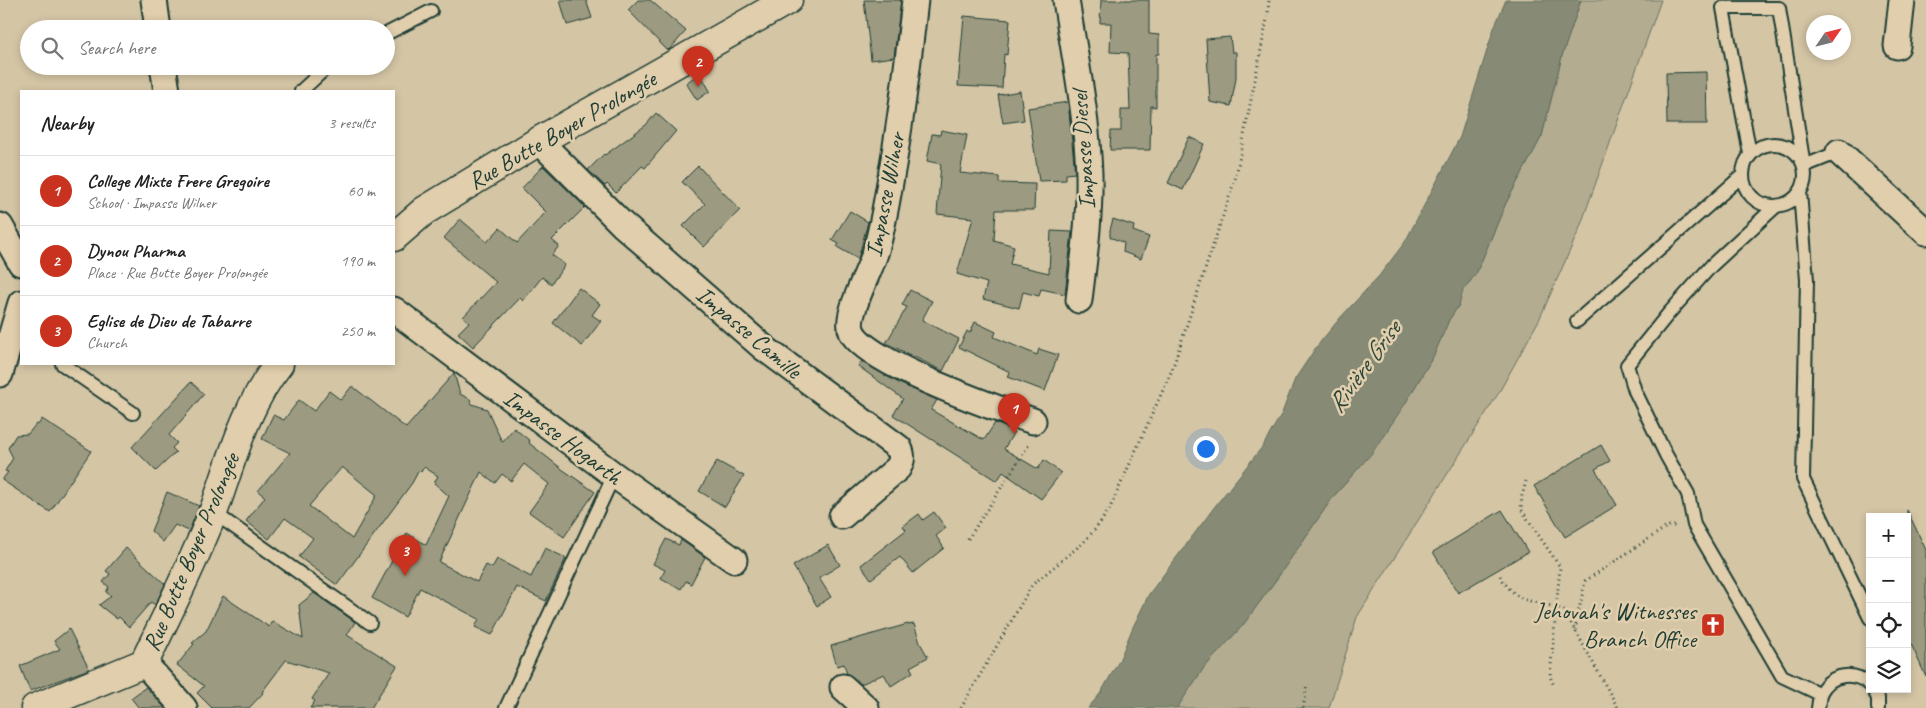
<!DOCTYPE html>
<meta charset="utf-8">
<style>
body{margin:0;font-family:Caveat,sans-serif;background:#f2f2f2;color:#222}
.controls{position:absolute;right:15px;bottom:15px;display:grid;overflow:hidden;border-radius:0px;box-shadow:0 2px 8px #0003}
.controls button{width:45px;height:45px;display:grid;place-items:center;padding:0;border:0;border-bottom:1px solid #e0e0e0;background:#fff;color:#222;font:25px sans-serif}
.compass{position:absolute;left:1806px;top:15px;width:45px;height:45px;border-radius:50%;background:#fff;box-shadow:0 2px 8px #0003;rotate:55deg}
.you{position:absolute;left:1205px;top:448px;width:18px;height:18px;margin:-12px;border:4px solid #fff;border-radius:50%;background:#1a73e8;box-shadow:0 0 0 8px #1a73e833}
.badge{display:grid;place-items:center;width:32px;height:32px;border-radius:50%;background:#c8321e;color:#fff;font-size:16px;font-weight:700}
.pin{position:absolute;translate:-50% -41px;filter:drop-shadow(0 1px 2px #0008)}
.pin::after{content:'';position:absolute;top:26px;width:18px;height:15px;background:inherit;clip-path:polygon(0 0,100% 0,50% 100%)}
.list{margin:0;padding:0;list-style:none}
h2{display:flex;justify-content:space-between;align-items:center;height:65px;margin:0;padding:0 20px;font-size:21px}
h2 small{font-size:16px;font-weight:400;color:#767676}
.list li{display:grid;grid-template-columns:32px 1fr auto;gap:15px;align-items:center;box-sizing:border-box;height:70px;padding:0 20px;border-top:1px solid #e0e0e0}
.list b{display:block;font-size:19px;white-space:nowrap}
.list p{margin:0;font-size:16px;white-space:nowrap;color:#767676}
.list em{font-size:16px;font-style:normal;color:#767676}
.icon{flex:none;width:28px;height:28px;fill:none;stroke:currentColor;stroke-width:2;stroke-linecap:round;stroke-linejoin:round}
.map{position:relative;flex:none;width:1926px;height:708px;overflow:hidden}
.search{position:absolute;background:#fff;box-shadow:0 2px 8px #0003;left:20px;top:20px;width:375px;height:55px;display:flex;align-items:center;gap:12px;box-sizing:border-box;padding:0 18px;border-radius:28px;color:#767676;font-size:19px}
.panel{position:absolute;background:#fff;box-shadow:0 2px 8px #0003;left:20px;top:90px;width:375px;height:275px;border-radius:0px}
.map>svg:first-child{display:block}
.green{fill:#b3ac90;stroke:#697462}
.water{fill:#878b75;stroke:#5d6c5b}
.building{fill:#9c9b81;stroke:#1f3d34;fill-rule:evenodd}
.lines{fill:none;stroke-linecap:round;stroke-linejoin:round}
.service-casing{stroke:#1f3d34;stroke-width:16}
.minor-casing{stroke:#1f3d34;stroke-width:29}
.tertiary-casing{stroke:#1f3d34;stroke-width:31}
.path{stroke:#1f3d34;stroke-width:3;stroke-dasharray:1 4;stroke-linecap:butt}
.service{stroke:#e0ceac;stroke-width:12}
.minor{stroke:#e0ceac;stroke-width:25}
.tertiary{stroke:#e0ceac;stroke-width:28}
.labels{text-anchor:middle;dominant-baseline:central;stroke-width:5;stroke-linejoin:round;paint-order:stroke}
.street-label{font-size:24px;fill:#1f3d34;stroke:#e0ceac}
.poi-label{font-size:24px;fill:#1f3d34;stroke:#e0ceac;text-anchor:end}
.water-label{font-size:25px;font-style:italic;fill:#29453a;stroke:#e0ceac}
</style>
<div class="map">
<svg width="1926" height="708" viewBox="0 0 1926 708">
<rect width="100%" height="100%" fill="#d4c5a5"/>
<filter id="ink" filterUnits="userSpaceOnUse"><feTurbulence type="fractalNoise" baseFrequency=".02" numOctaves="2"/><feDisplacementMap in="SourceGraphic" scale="10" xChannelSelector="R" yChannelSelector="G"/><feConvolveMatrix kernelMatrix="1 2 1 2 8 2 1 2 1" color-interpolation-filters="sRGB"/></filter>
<g filter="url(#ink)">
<path class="green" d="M1581,0H1661L1579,230L1539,320L1498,394L1357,617L1329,708H1177L1203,669L1243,625L1278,577L1333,497L1346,483L1405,404L1434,355L1449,320L1459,305L1463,290L1476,274L1506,203L1542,136L1562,56Z"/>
<path class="water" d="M1506,0H1581L1562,56L1542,136L1506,203L1476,274L1463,290L1459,305L1449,320L1434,355L1405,404L1372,453L1333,497L1278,577L1243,625L1203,669L1177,708H1088L1100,694L1119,661L1133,627L1149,594L1216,505L1263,446L1282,413L1295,379L1317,346L1341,317L1379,276L1405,242L1460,137L1494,28Z"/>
<g class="building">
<path d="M560,0H586L592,18L567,25Z"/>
<path d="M638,0H650L686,31L670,49L667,50L628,10Z"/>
<path d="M864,0H901L894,57L871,60Z"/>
<path d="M1101,0H1149V34L1159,35V54H1156V107L1151,106L1150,150H1110L1111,131H1121V110H1130L1128,53L1110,52L1111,23H1100Z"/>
<path d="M964,16L1010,20L1007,55L1004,54L1002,88L958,86Z"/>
<path d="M1230,37L1232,52H1236V78L1231,106L1210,102L1206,39Z"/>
<path d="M1706,72L1707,124H1667L1666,73Z"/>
<path d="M700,73L710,91L697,100L686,83Z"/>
<path d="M1020,91L1024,120L1003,123L998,95Z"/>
<path d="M1068,102L1075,173L1066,174V180L1039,181L1028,108Z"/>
<path d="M656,113L676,131L645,168L642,166L616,193L607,184L605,186L588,170L604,154L605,155L646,125Z"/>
<path d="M941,130L967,135L960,173L999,177V183L1035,184L1034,210H996L994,240L1014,246L1010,264L1049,273L1051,231L1072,232L1065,294L1041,289L1039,296L1023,292L1019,308L983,299L987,283L957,274L973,218L937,214L941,164L927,161L932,134L940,135Z"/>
<path d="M1189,137L1204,144L1183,190L1168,183Z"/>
<path d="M543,166L585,207L552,240L559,246L552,255L565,265L551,284L542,277L523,301L520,298L473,347L458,333L469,322L463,317L496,282L444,238L460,219L487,242L500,228L517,243L546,212L522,188Z"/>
<path d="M698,166L740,210L704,247L683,226L705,204L682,182Z"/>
<path d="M850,211L868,222L858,259L837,247L839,244L832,240Z"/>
<path d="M1113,219L1134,226L1133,231L1149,237L1141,259L1123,252L1124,243L1110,237V230Z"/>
<path d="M579,288L600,304L592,315L601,321L582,346L553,323Z"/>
<path d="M910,290L932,301L922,320L959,339L943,371L886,343L907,307L902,305Z"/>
<path d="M975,322L996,332L994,337L1037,355L1039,349L1058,355L1045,391L1008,377L1010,372L959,347L967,331L970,333Z"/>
<path d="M862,361L899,383L937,400L931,410L984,440L995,423L1003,426L1014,432L1004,449L1038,469L1044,460L1061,473L1041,499L1003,472L997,481L893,415L903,399L858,366Z"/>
<path d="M454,373L460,394L470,399L472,404L487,409L502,442L514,428L530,441L529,443L562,469L595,492L564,537L529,512L549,484L524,464L511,481L502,474L495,483L481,472L439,562L477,582L486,565L492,568L497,559L531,577L545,548L566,558L546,601L517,587L492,635L475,627L479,619L420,588L405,617L372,598L407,533L426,545L449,496L434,483L438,476L424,467L421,472L419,470L412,483L337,585L299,557L313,538L285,518L269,539L246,521L265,497L258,491L290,453L262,439L273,415L284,420L299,400L314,411L329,391L341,400L352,386L406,428ZM342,467L377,495L352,539L309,506Z"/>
<path d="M191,382L204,394L169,435L177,443L172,448L176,452L156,471L132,447Z"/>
<path d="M42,419L91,451L50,512L2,480L8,472L5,471L13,458L8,448L16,435L28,434L36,424L38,425Z"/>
<path d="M1601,445L1610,461L1595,469L1617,505L1565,537L1534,486Z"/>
<path d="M717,461L744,476L725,507L699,491Z"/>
<path d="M167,492L199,506L189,531L175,525L163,542L151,531Z"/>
<path d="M1502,510L1528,552L1458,593L1433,552Z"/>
<path d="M1907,510L1926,550V677L1907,635Z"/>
<path d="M934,512L946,528L936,536L944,548L913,573L900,557L871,579L861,565L906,530L903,526L919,514L923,520Z"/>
<path d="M666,539L679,545L681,540L705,557L691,584L686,581L681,589L661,578L665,570L653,564Z"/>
<path d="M828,545L840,565L819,578L831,597L817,606L793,566Z"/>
<path d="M126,548L165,584L155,605L151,602L129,627L119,617L117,619L99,605L111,596L106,592L109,587L103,582L110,574L106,571Z"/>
<path d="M314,593L355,622L347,635L397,666L371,708H310L315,701L312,699L329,673L286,660L262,692L263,693L249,708H212L197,693L204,686L177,665L194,644L192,643L206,631L223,596L269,627L272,621L303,639L299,605Z"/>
<path d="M908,624V625L914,624L920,643L928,657L910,667L913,672L891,686L884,674L861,684L847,674L844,664L837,666L831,646Z"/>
<path d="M69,629L89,669L30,691L20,666L60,649L54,641Z"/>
<path d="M146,687L165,708H139L131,698Z"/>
</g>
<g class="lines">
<defs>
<g id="service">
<path d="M386,34L431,11"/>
<path d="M301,91L328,66"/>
<circle cx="1774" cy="175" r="31"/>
<path d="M1750,154L1723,8H1779L1804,166L1839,152"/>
<path d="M1800,192L1807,280L1803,479L1870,618"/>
<path d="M1776,206L1712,265L1669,313L1627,365L1635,391L1666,455L1688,494L1694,525L1782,676L1820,694"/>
<path d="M1577,321L1743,175"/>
<path d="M62,364L133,413"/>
<path d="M213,512L370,623"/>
<path d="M1873,689L1878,698V708"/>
<path d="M506,708L614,475"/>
<path d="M1818,708C1819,703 1819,697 1821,692C1831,673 1855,671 1870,685"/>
</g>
<g id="minor">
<path d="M154,0L158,29"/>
<path d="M915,0C909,55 902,110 893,165C888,193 884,222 876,250C871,270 844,315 852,332C866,363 998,409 1033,421"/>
<path d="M1066,0C1075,58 1087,116 1089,174C1090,217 1084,258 1079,300"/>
<path d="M1897,46L1902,0"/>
<path d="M163,66L167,91"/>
<path d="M539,141L622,224L764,348L899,448C903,456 902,461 898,468L842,516"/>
<path d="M1839,152L1926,232"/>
<path d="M0,226L21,263"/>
<path d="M394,310L614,475L734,560"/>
<path d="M0,374L21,303"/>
<path d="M144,663L184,708"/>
<path d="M843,687L866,708"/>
</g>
<g id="tertiary">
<path d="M394,237L424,211L539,141L788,0"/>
<path d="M35,708L144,663C168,613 194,562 214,510C232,460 245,406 279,364"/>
</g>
</defs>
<use href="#service" class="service-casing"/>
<use href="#minor" class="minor-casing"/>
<use href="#tertiary" class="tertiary-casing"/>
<g class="path">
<path d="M1526,481L1522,496L1521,509L1560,567L1550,676L1554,686"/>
<path d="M968,539L1030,443"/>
<path d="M1500,576C1520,608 1533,598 1564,610L1618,708"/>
<path d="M1575,630L1585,581L1668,526H1677"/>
<path d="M961,708L1032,585L1084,542L1097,527L1109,510L1172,370L1236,176L1268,14L1269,0"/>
<path d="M1303,708L1307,685"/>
</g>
<use href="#service" class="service"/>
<use href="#minor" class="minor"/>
<use href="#tertiary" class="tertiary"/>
</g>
</g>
<defs>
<symbol id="church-square" viewBox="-11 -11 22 22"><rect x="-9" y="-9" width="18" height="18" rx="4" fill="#c8321e" stroke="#e0ceac"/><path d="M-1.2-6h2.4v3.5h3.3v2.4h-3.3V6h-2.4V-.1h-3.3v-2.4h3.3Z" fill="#fff"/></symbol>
</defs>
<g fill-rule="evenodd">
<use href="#church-square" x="1699" y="611" width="28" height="28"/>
</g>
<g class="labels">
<g class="street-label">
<text transform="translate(562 130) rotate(-30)">Rue Butte Boyer Prolongée</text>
<text transform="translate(1083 150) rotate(-94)">Impasse Diesel</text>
<text transform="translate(885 195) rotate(-79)">Impasse Wilner</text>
<text transform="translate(749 332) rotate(40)">Impasse Camille</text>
<text transform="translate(563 437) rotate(37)">Impasse Hogarth</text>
<text transform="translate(191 552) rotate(-67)">Rue Butte Boyer Prolongée</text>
</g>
<g class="poi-label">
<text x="1696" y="611">Jehovah's Witnesses<tspan x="1696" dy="28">Branch Office</tspan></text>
</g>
<g class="water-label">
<text transform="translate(1364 367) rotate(-54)">Rivière Grise</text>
</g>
</g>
</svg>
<div class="controls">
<button>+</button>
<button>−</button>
<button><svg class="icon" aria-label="locate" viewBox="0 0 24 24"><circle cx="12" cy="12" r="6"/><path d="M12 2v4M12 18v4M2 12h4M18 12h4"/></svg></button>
<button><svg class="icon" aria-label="layers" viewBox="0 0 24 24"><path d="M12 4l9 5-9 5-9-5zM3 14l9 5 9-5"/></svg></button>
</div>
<svg class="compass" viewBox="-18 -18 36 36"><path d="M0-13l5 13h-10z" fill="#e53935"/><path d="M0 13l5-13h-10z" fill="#767676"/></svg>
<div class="you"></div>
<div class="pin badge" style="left:1014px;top:434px">1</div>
<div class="pin badge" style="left:698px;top:87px">2</div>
<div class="pin badge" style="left:405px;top:576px">3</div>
<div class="search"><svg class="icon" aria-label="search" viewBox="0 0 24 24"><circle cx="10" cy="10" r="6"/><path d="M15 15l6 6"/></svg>Search here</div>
<section class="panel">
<h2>Nearby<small>3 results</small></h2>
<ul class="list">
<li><span class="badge">1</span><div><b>College Mixte Frere Gregoire</b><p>School · Impasse Wilner</p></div><em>60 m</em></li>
<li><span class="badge">2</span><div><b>Dynou Pharma</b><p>Place · Rue Butte Boyer Prolongée</p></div><em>190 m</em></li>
<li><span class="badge">3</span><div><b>Eglise de Dieu de Tabarre</b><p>Church</p></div><em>250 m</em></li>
</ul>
</section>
</div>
